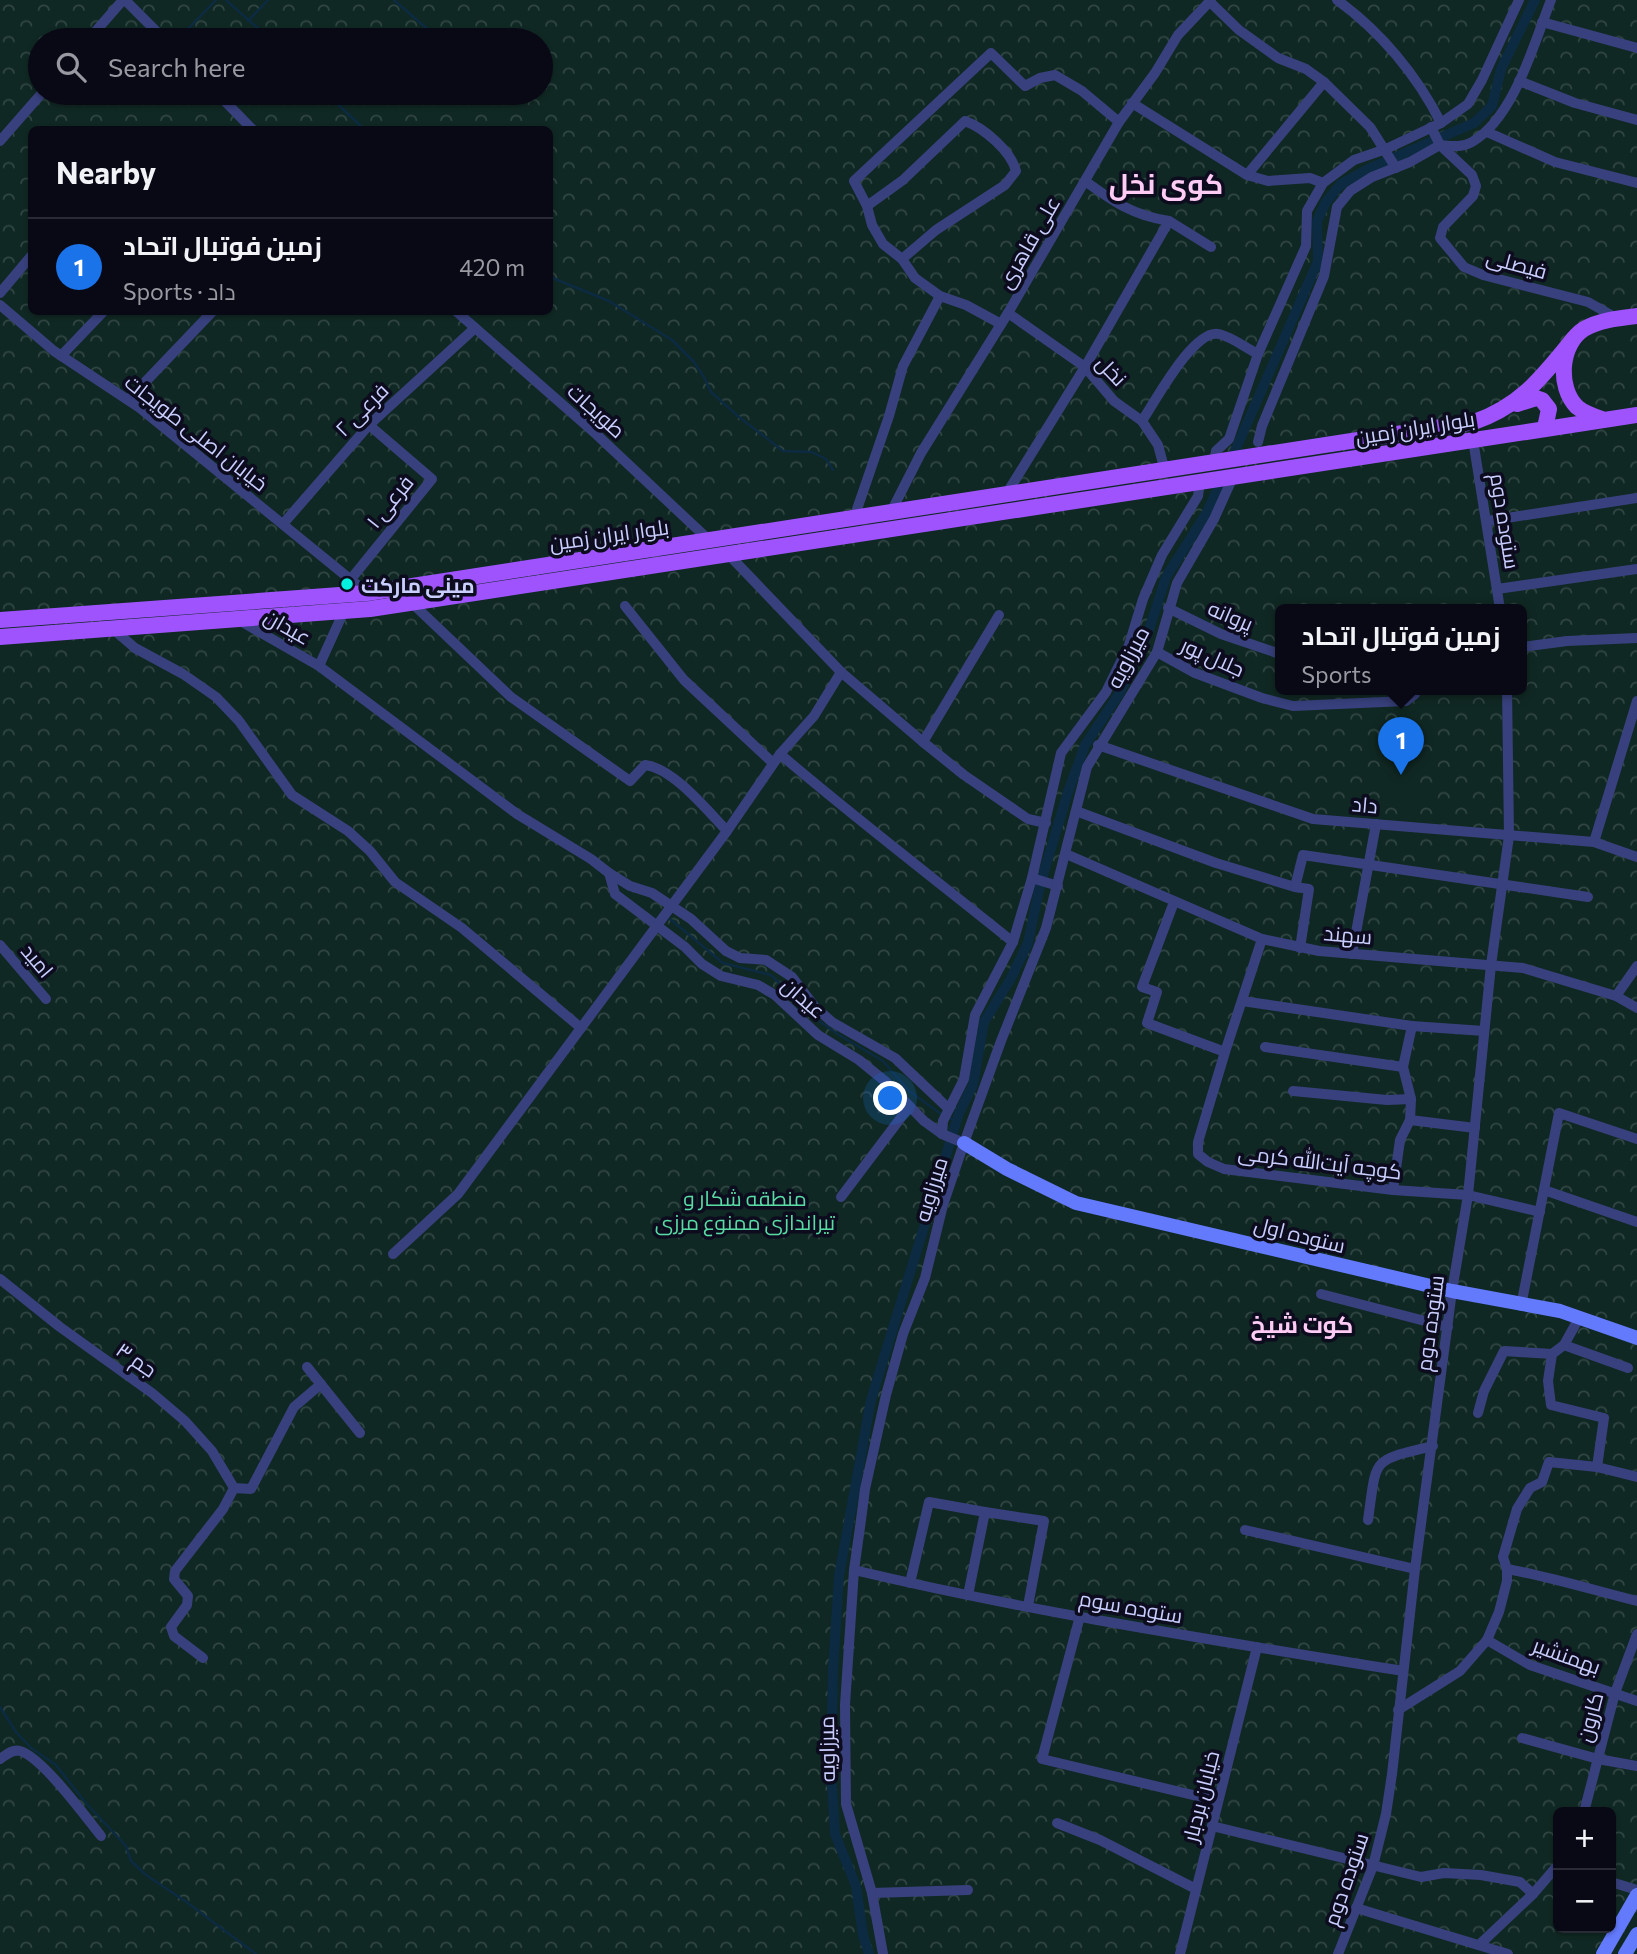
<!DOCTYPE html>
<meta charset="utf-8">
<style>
body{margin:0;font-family:Commissioner,Cairo,sans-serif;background:#171723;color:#f1f3f6}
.controls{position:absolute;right:21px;bottom:21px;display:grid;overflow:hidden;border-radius:10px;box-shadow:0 2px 5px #0004}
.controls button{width:63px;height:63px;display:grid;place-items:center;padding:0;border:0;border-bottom:2px solid #292a35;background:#090916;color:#f1f3f6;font:35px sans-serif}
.you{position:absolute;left:891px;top:1099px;width:24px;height:24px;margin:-18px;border:5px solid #fff;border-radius:50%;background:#1a73e8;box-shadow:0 0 0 10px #1a73e833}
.badge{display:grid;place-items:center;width:46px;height:46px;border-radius:50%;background:#1a73e8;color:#fff;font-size:23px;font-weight:700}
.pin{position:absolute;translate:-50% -58px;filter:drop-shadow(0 2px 4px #0008)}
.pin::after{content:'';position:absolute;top:37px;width:24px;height:21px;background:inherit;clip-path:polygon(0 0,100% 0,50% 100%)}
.popup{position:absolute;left:1275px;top:604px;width:252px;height:91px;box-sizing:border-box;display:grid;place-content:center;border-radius:10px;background:#090916;filter:drop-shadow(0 2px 5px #0005);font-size:23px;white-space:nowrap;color:#999aa1}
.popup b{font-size:26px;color:#f1f3f6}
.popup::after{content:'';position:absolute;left:50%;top:100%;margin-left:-14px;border:14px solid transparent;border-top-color:#090916}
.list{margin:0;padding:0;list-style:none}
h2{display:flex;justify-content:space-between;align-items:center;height:91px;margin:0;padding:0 28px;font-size:30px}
h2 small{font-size:23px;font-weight:400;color:#999aa1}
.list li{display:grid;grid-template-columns:46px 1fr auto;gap:21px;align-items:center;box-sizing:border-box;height:98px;padding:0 28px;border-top:2px solid #292a35}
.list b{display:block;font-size:26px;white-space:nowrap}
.list p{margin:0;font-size:23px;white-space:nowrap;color:#999aa1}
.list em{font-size:23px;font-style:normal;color:#999aa1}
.icon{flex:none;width:38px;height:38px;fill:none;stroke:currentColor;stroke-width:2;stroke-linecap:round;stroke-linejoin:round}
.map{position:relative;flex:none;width:1637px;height:1954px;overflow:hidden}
.search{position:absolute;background:#090916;box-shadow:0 2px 5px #0004;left:28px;top:28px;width:525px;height:77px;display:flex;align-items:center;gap:18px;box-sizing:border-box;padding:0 24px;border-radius:38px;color:#999aa1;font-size:26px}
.panel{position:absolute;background:#090916;box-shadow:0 2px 5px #0004;left:28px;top:126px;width:525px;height:189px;border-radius:10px}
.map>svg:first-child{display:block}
.park{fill:url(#park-crowns);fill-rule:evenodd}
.pitch{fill:#102823}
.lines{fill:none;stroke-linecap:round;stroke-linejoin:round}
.stream{stroke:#0c2b42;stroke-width:2.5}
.canal{stroke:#0c2b42;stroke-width:10}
.street{stroke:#38417d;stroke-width:10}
.secondary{stroke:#637afd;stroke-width:14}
.primary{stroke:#9f53fc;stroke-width:16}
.poi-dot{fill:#04f1df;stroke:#0c0c1e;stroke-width:2.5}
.labels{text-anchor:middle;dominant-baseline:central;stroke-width:7;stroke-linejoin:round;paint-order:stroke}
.street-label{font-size:21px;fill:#cacefe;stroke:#0c0c1e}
.poi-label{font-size:21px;font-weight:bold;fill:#cacefe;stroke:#0c0c1e;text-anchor:start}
.park-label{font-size:21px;fill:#58dca4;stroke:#0c0c1e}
.quarter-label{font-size:24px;font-weight:bold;fill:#feccf5;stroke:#0c0c1e}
.district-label{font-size:28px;font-weight:bold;fill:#feccf5;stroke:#0c0c1e}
</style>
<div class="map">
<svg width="1637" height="1954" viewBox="0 0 1637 1954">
<defs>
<pattern id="park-crowns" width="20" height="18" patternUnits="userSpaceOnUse" patternTransform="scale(1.75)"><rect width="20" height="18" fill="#102823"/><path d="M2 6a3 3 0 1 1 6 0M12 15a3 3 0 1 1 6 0" fill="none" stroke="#314644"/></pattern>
</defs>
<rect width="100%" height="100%" fill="#0c0c1e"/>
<path class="park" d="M0,0H1637V1954H0ZM40,40H541V93H40ZM32,130H550V312H32ZM1280,609H1522V689H1280ZM1558,1812H1611V1928H1558Z"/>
<path class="pitch" d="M1417,744V805H1384V745Z"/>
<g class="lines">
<g class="stream">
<path d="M226,0L271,40"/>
<path d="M394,0L440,40"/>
<path d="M248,21L268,0"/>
<path d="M180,37L216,0"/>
<path d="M326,93L365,130"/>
<path d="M550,277L609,301L672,340L694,362L704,377L711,392L739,417L783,451L812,452L826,459L833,470"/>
<path d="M670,919L723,963L771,975L816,1019L839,1035L883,1061L909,1091L941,1114"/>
<path d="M947,1117L957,1121"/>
<path d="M0,1707L16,1732L31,1748L56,1765L85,1802L126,1846L131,1861L146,1875L185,1901L256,1954"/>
</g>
<g class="canal">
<path d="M1231,460L1318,261L1317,221L1326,202L1341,184L1370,168L1474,123L1492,106L1501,69L1535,0"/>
<path d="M869,1954L863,1935L856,1886L835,1834L831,1769L833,1670L839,1576L871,1400L959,1113L973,1085L984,1022L1011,978L1028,943L1040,885L1067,795L1085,745L1119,694L1148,633L1166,577L1206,514L1223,477"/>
</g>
<g class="street">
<path d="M125,0L165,40"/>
<path d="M1551,0C1534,43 1514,118 1472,142C1462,148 1451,146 1440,145L1472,175L1476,186L1473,196L1443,227L1440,238L1464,267L1483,275L1588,302L1618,319"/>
<path d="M1210,2L1239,30L1278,58L1306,69L1324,82L1247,175"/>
<path d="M1542,22L1637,48"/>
<path d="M88,40L123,0"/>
<path d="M1519,81L1575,103L1637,120"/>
<path d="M1324,82L1370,127L1396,168"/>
<path d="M217,93L253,130"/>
<path d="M1132,103L1247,175L1268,181L1310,178L1323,183"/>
<path d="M1441,123L1468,104L1482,80L1519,0"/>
<path d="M1487,132L1555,162L1637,183"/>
<path d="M0,141L42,93"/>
<path d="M1085,181C1114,202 1132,215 1169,221"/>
<path d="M867,206L903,180L965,121C984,128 1011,151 1016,171L1005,185L936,230L902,259"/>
<path d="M0,293L32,255"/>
<path d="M0,305L54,351L140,408L367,593"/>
<path d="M457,312L596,434L710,541"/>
<path d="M1008,313L1085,367L1114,401L1142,421L1158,445L1165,471"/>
<path d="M1001,324L966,305L940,296L915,278L902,259L883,244L872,225L867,206L854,181L991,53L1025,86L1040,78L1055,75L1082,91L1119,122"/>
<path d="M61,356L103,312"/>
<path d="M128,400L212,312"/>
<path d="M1142,421C1155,402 1194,328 1219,334C1232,337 1246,348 1258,354"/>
<path d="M1473,440L1500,609"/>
<path d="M1258,442L1262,426L1324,276L1337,207L1350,191L1372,177L1410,162L1440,145L1431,127"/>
<path d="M1214,462L1216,451L1229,439L1258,354L1306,246L1307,211L1323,183L1354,160L1386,149L1441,123C1417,75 1380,31 1337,0"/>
<path d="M1007,493L1085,367L1169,221L1211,247"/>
<path d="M891,512L921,453L1008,313L1119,122L1155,73L1178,35L1211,0"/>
<path d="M854,518L889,416L903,366L940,296"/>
<path d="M1487,521L1637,498"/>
<path d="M283,524L369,425L475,328"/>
<path d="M729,555L841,672L923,742L964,775L1028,819L1046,823"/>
<path d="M351,579L432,479L369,425"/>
<path d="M1497,589L1637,569"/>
<path d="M411,602L511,697L630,781L645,765C673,768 707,810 727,831"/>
<path d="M625,606L684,680L773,763"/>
<path d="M1168,608L1221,634L1280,654"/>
<path d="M237,619L319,666L344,611"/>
<path d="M113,629L135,648L183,674L216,697L239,721L292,795L348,831L370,851L395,882L462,928L581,1028"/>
<path d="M1522,647L1567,641L1637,638"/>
<path d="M1157,652L1195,673L1262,698L1293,706L1406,701L1415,694L1416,689"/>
<path d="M319,666L517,814L591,859L609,873L630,886L652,893L691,919L726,951L740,958L766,960L792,977L815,1007L832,1022L895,1058L949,1109"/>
<path d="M923,742L999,615"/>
<path d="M1098,745L1313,819L1594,842L1637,857"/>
<path d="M780,754C856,819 935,879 1013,942"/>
<path d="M1076,811L1216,863L1295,887L1303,855L1588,897"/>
<path d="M1594,842L1637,701"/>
<path d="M1066,854L1262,939L1319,951L1523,968L1616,996L1637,1008"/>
<path d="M609,873L615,894L685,947L702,964L721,976L758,985L775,995L818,1035L859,1060L886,1082L924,1121L942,1134L964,1143"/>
<path d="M1032,878L1058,886"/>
<path d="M1295,887L1309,889L1300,948"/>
<path d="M1174,902L1142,987L1157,992L1147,1023L1225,1052"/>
<path d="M1262,939L1225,1052L1198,1142V1154L1208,1162L1224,1169L1393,1190L1468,1195L1540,1212"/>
<path d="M0,945L46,999"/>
<path d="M1352,954L1376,824"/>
<path d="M1616,996L1637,966"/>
<path d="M1242,1001L1412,1026L1484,1031"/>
<path d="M1265,1047L1403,1067"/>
<path d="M1293,1091L1387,1100L1411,1099"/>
<path d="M1410,1120L1475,1128"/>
<path d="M942,1134L943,1121L964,1079L975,1015L1013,942L1032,878L1061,753L1106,692L1129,645L1143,599L1162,555L1198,496L1200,482"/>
<path d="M1393,1190L1400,1140L1410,1120L1411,1099L1403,1067L1412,1026"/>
<path d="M1544,1190L1637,1222"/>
<path d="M841,1197L909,1107"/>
<path d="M393,1254L458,1194L727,831L780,754L814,716L841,672"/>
<path d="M0,1279L60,1327L152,1393L185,1421L212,1451L234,1488"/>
<path d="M1321,1294L1448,1327"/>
<path d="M1521,1306L1559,1113L1637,1139"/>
<path d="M1564,1345L1628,1368"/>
<path d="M307,1367L360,1433"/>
<path d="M1478,1413L1484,1391L1504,1351L1552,1354"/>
<path d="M1597,1467L1637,1477"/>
<path d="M985,1512L1044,1521L1028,1606"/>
<path d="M1368,1520C1377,1457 1370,1461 1433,1446"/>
<path d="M1245,1530L1415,1569"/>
<path d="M1507,1569C1551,1577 1593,1590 1637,1601"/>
<path d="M854,1570C1035,1613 1219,1641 1403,1671"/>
<path d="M910,1583L929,1502L985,1512L968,1595"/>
<path d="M1080,1616L1042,1759L1218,1801"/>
<path d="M1487,1640L1530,1665L1637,1701"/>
<path d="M203,1658L174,1636L171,1627L187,1605L188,1596L174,1579L175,1571L223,1509L234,1488L251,1489L294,1407L321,1384"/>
<path d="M1398,1710L1460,1671L1487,1640L1499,1612L1507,1581V1569L1503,1557L1517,1509L1530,1488L1542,1482L1549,1462L1597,1467L1604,1418L1551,1405L1548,1381L1552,1354L1564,1345L1579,1318"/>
<path d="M1522,1738L1598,1759L1637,1766"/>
<path d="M0,1759C6,1755 12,1749 20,1751C42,1757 85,1816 101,1836"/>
<path d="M1584,1812L1615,1693L1637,1634"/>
<path d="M1057,1823L1100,1840L1196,1889"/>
<path d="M1212,1826L1421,1877L1444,1873L1481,1875L1520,1882L1533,1894"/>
<path d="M1611,1882L1637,1890"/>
<path d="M872,1893L968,1890"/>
<path d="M1356,1908L1508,1954"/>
<path d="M1479,1945L1533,1894L1558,1865"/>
<path d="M883,1954L872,1893L846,1804L845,1705L854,1570L861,1520L865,1489L886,1395L903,1334L925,1278L943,1205L964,1143L1001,1041L1046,928L1087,767L1157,652L1177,583L1214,519L1233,477"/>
<path d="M1180,1954L1257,1647"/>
<path d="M1338,1954L1373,1866L1386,1814L1392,1774L1415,1569L1452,1291L1468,1195L1491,965L1509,836L1507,689"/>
</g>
<g class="secondary">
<path d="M964,1143L1007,1169L1076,1203L1452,1291L1560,1311L1637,1338"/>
<path d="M1603,1954L1637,1895"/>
<path d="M1625,1954L1637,1934"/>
</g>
<g class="primary">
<path d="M1517,404L1536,398L1542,400L1549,409L1545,428"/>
<path d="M1602,419C1593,416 1584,413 1577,407C1557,387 1560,344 1584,329C1599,320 1620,318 1637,316"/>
<path d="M0,620L367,593L1474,422C1521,406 1543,376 1574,338"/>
<path d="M0,637L370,609L1637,415"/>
</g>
</g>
<circle class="poi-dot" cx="347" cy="584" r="7"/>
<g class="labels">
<g class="street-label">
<text transform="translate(1028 242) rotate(-60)">علی قاهری</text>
<text transform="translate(1517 263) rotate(15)">فیصلی</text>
<text transform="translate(1112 370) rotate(46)">نخل</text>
<text transform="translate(361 409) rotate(-45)">فرعی ۲</text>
<text transform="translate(597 410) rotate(42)">طویجات</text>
<text transform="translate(1415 427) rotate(-9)">بلوار ایران زمین</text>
<text transform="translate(197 432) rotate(38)">خیابان اصلی طویجات</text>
<text transform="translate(389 501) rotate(-51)">فرعی ۱</text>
<text transform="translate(1506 521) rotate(81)">ستوده دوم</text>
<text transform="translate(609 534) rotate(-8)">بلوار ایران زمین</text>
<text transform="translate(1231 615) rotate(23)">پروانه</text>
<text transform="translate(288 626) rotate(30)">عیدان</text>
<text transform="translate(1213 656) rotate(24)">جلال پور</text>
<text transform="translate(1127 657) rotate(-62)">میرزاویه</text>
<text transform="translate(1365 804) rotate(5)">داد</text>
<text transform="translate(1348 934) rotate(5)">سهند</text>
<text transform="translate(38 960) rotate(50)">امید</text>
<text transform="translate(804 997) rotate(41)">عیدان</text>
<text transform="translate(1320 1161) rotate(7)">کوچه آیت‌الله کرمی</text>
<text transform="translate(930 1189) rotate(-73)">میرزاویه</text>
<text transform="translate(1300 1234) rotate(14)">ستوده اول</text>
<text transform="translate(1429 1323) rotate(-82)">ستوده دوم</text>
<text transform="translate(137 1359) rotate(35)">جم ۳</text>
<text transform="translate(1131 1606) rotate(10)">ستوده سوم</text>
<text transform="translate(1567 1655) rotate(20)">بهمنشیر</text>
<text transform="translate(1589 1717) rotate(-75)">کارون</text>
<text transform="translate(826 1749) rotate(-91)">میرزاویه</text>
<text transform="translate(1200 1796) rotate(-76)">خیابان بردبار</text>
<text transform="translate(1345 1879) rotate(-71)">ستوده دوم</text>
</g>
<g class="poi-label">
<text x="361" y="584">مینی مارکت</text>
</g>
<g class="park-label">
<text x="745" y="1197">منطقه شکار و<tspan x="745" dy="24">تیراندازی ممنوع مرزی</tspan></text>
</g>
<g class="quarter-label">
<text x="1302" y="1323">کوت شیخ</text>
</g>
<g class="district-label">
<text x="1166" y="183">کوی نخل</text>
</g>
</g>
</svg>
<div class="controls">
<button>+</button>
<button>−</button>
</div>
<div class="you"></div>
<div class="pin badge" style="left:1401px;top:775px">1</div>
<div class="popup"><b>زمین فوتبال اتحاد</b>Sports</div>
<div class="search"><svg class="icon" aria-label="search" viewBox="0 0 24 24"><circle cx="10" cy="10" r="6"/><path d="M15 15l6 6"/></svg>Search here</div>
<section class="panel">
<h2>Nearby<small></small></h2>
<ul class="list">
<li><span class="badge">1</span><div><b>زمین فوتبال اتحاد</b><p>Sports · داد</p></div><em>420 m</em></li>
</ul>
</section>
</div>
